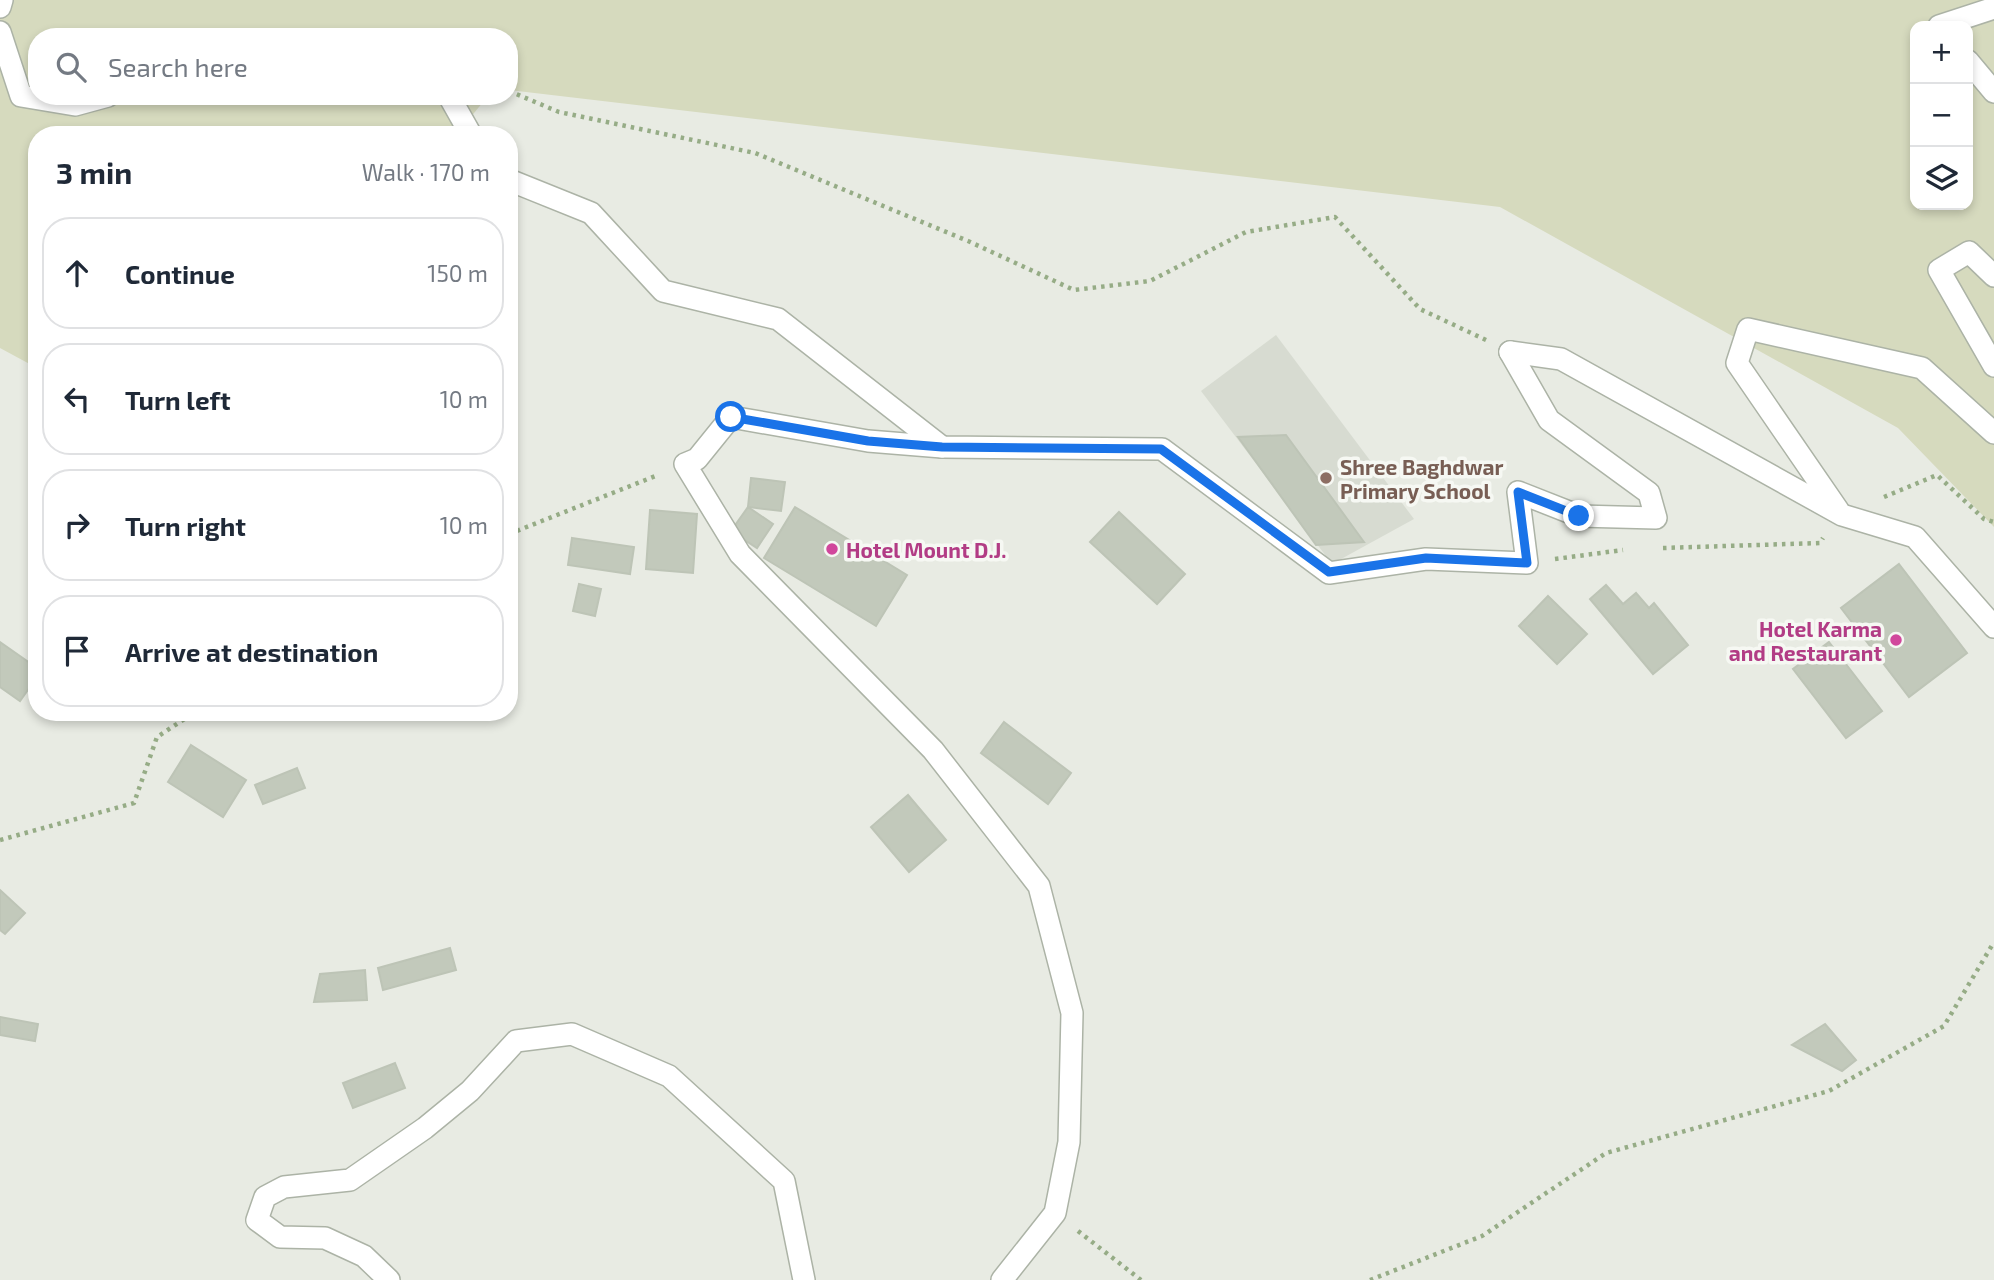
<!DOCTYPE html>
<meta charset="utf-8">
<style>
body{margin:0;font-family:"Exo 2",sans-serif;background:#f6f6f7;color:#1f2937}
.controls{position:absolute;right:21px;top:21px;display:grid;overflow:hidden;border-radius:14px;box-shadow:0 4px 10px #0003}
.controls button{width:63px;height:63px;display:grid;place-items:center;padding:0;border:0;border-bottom:2px solid #e0e1e3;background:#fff;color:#1f2937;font:35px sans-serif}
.stop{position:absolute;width:21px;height:21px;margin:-16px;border:5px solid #1a73e8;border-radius:50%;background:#fff}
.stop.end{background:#1a73e8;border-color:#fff;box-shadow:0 2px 7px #0008}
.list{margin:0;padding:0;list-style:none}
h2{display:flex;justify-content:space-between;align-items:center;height:91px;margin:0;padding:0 28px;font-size:30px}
h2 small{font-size:23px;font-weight:400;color:#747a83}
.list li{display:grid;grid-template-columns:46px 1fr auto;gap:21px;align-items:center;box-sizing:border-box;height:112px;margin:0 14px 14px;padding:0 14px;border:2px solid #e0e1e3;border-radius:28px}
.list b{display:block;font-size:26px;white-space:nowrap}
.list em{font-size:23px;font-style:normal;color:#747a83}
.icon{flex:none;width:38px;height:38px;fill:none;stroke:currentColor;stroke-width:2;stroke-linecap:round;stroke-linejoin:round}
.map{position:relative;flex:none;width:1994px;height:1280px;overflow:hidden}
.search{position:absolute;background:#fff;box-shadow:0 4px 10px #0003;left:28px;top:28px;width:490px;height:77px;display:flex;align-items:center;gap:18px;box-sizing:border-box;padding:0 24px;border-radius:28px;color:#747a83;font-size:26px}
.panel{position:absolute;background:#fff;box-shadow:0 4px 10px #0003;left:28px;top:126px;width:490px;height:595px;border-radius:28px}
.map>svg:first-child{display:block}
.built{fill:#d7dbd1}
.green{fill:#d6dabe;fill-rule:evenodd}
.building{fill:#c2c9bb;stroke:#bdc4b6;stroke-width:2}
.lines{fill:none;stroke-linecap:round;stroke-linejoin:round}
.minor-casing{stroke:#acb3a6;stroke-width:24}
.path{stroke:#96ac86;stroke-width:4.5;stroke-dasharray:3.5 5;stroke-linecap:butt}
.minor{stroke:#fff;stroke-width:21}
.route{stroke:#1a73e8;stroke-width:9}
.education-dot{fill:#8d6e63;stroke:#f6f8f3;stroke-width:2.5}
.hotel-dot{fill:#d1479c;stroke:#f6f8f3;stroke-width:2.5}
.labels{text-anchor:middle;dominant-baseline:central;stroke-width:7;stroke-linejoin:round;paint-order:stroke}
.education-label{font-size:21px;font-weight:bold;fill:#785e54;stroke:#f6f8f3;text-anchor:start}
.hotel-label{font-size:21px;font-weight:bold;fill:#b23c85;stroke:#f6f8f3;text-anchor:start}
</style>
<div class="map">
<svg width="1994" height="1280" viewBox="0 0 1994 1280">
<rect width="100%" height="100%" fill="#e8ebe3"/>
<path class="built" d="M1276,335L1414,519L1332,564L1201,391Z"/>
<path class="green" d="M0,0H1994V527L1898,428L1500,207L509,90V37H37V96H488L456,135H37V368L0,348ZM1915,26H1968V205H1915Z"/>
<g class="building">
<path d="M1286,435L1364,542L1316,545L1238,437Z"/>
<path d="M751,478L785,482L781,511L748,507Z"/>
<path d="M748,507L773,524L757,548L731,531Z"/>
<path d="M795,507L907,575L876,626L764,558Z"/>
<path d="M650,510L697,514L693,573L646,569Z"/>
<path d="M1119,512L1185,574L1157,604L1090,542Z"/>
<path d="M572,538L634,547L630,574L568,565Z"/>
<path d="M1899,564L1967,653L1909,697L1841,608Z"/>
<path d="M579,584L601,589L595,616L573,611Z"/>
<path d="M1606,585L1623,604L1636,593L1649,608L1654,603L1688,645L1653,674L1590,599Z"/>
<path d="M1548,596L1587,634L1557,664L1519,626Z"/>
<path d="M0,642L37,668V677L20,701L0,687Z"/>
<path d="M1829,642L1882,711L1846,738L1793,669Z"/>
<path d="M1004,722L1071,773L1048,804L981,753Z"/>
<path d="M191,745L246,780L223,817L168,782Z"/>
<path d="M297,768L305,788L263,804L255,785Z"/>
<path d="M908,795L946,840L909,872L871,827Z"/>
<path d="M0,890L25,913L5,934L0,930Z"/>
<path d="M450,948L456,970L383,990L378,968Z"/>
<path d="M365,970L367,1000L314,1002L320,974Z"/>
<path d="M0,1017L38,1024L35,1041L0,1035Z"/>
<path d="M1825,1024L1856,1060L1842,1071L1792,1045Z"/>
<path d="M395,1063L405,1088L353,1108L343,1083Z"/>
</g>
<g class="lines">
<defs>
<g id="minor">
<path d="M0,7L2,0"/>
<path d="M1939,26L1994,8"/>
<path d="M0,32L21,96L75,105L108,96"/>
<path d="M1968,61L1994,92"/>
<path d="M449,96L471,135"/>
<path d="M509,180L591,213L663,291L778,319L942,447"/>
<path d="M1994,276L1969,252L1939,270L1994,366"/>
<path d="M1510,352L1561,359L1842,515L1915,537L1994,627"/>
<path d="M1838,510L1737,363L1748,329L1922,368L1994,433"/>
<path d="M389,1280L364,1256L325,1238L280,1237L257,1220L265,1197L284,1187L350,1180L425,1128L470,1091L516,1041L572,1034L669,1076L784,1181L804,1280"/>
<path d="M1002,1280L1055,1213L1069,1142L1072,1013L1039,886L933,750L740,554L685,464L697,459L731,417L868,441L942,447L1162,449L1329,573L1426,559L1527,563L1518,492L1579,516L1656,518L1649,493L1549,420L1510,352"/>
</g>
</defs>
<use href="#minor" class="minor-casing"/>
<g class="path">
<path d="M509,91L559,112L755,153L968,241L1074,290L1150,281L1246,232L1335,217L1420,309L1486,340"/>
<path d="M1884,497L1937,475L1984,519L1994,522"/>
<path d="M509,534L658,475"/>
<path d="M1663,548L1820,543L1823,538"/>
<path d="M1555,559L1623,550"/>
<path d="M0,840L134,803L157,737L195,712"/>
<path d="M1078,1231L1141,1280"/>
<path d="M1370,1280L1482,1236L1606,1153L1829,1091L1944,1026L1994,942"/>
</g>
<use href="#minor" class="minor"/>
</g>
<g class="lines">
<path class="route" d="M731,417L868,441L942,447L1161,449L1329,572L1426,558L1527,563L1518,492L1579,516"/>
</g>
<circle class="education-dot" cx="1326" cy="478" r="7"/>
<g class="hotel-dot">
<circle cx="832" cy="549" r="7"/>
<circle cx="1896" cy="640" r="7"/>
</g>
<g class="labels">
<g class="education-label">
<text x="1340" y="466">Shree Baghdwar<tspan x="1340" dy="24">Primary School</tspan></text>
</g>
<g class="hotel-label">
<text x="846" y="549">Hotel Mount D.J.</text>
<text x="1882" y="628" text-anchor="end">Hotel Karma<tspan x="1882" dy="24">and Restaurant</tspan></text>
</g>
</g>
</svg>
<div class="controls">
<button>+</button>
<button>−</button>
<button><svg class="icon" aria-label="layers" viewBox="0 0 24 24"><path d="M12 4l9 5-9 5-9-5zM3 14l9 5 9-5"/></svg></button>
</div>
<div class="stop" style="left:731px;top:417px"></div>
<div class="stop end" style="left:1579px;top:516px"></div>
<div class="search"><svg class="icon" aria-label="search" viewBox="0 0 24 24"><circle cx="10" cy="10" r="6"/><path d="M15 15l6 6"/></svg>Search here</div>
<section class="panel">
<h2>3 min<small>Walk · 170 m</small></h2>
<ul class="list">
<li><svg class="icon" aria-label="ahead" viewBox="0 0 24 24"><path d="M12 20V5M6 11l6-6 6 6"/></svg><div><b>Continue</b></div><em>150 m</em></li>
<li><svg class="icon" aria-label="left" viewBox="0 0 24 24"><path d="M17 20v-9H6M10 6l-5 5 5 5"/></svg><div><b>Turn left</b></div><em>10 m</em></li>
<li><svg class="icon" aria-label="right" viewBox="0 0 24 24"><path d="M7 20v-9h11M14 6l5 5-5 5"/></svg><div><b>Turn right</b></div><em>10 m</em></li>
<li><svg class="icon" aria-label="arrive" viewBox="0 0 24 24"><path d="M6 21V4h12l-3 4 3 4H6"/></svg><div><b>Arrive at destination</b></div></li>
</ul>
</section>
</div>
